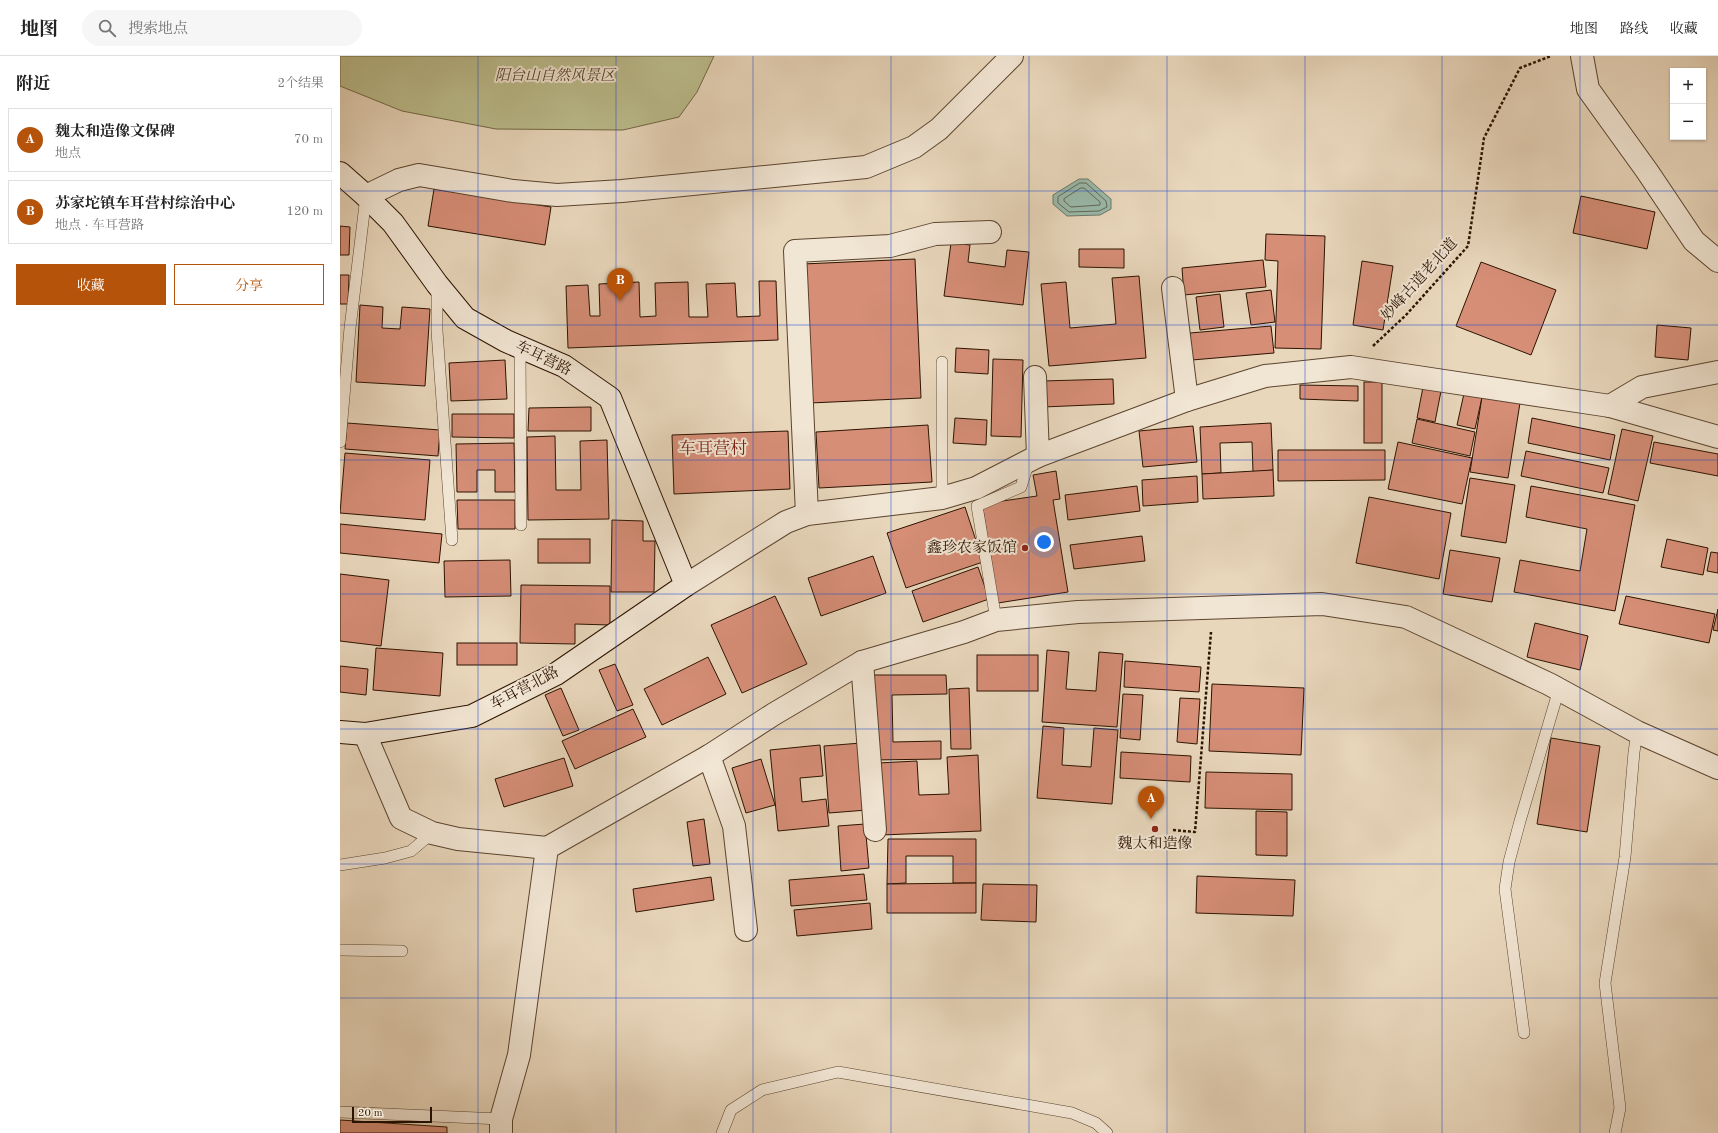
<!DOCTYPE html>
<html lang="zh">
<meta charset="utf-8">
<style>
body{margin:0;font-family:"Old Standard TT","Noto Serif SC",serif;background:#f6f6f6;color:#222}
.controls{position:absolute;right:12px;top:12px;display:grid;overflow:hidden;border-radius:0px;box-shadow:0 1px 3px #0004}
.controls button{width:36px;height:36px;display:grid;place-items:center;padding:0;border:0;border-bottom:1px solid #e0e0e0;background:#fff;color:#222;font:20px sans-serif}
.scale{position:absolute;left:12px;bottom:10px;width:80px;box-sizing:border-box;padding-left:4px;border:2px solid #2c1300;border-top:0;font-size:11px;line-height:14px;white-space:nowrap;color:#2c1300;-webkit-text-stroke:3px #f1e5d3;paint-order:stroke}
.you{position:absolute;left:704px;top:486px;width:14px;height:14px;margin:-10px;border:3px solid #fff;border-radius:50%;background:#1a73e8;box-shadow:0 0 0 6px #1a73e833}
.badge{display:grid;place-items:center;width:26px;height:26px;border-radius:50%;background:#b45309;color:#fff;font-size:13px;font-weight:700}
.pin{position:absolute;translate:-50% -33px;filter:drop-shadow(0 1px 2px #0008)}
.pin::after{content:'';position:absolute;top:21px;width:14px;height:12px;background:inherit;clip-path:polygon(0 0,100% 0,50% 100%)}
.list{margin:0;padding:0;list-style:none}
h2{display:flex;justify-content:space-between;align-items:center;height:52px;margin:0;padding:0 16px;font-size:17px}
h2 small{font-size:13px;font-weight:400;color:#767676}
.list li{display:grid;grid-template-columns:26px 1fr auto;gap:12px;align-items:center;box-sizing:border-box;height:64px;margin:0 8px 8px;padding:0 8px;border:1px solid #e0e0e0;border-radius:0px}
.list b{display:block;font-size:15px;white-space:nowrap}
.list p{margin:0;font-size:13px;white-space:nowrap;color:#767676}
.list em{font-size:13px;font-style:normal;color:#767676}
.actions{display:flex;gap:8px;padding:12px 16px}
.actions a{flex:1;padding:9px 0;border:1px solid #b45309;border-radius:0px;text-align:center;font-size:14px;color:#b45309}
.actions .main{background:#b45309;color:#fff}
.icon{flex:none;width:22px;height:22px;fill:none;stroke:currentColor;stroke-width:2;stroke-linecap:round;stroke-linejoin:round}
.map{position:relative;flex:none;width:1378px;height:1077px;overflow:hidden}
header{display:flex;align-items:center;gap:24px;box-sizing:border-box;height:56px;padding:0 20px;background:#fff;border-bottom:1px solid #e0e0e0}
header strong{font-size:19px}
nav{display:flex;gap:22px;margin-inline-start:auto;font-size:14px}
.search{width:280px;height:36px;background:#f6f6f6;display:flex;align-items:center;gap:10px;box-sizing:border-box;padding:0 14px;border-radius:22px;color:#767676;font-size:15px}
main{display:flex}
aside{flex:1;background:#fff}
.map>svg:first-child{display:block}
.green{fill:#bcbd8d;stroke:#746846}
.water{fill:#99baab;stroke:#6d7767}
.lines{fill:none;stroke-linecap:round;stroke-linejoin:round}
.shore{stroke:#626656;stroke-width:1}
.building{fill:#d68e77;stroke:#2c1300}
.lane-casing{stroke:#5b442f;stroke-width:12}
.street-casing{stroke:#5b442f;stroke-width:24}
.secondary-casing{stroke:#2c1300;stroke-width:24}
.path{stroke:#2c1300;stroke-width:2.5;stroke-dasharray:3 2;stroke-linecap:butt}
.lane{stroke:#f1e5d3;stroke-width:11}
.street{stroke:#f1e5d3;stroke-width:22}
.secondary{stroke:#f1e5d3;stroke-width:22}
.grid{fill:none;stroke:#1d4ed8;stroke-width:1;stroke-opacity:0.55}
.poi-dot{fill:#8f2418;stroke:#f1e5d3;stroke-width:1.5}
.labels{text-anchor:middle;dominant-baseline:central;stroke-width:4;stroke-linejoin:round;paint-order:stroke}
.park-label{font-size:15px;font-style:italic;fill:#57462a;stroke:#f1e5d3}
.street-label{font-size:15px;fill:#2c1300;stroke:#f1e5d3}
.poi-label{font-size:15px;fill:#2c1300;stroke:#f1e5d3;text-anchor:end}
.quarter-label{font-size:17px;fill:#7a1f14;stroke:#f1e5d3}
</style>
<header>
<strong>地图</strong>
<div class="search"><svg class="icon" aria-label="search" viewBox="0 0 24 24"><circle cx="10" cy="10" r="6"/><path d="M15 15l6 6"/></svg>搜索地点</div>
<nav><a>地图</a><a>路线</a><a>收藏</a></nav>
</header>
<main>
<aside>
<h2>附近<small>2个结果</small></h2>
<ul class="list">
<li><span class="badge">A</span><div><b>魏太和造像文保碑</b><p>地点</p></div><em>70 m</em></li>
<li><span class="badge">B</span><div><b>苏家坨镇车耳营村综治中心</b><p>地点 · 车耳营路</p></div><em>120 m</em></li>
</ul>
<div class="actions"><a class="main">收藏</a><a>分享</a></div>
</aside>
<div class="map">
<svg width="1378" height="1077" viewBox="0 0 1378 1077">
<rect width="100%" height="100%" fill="#e9d7bc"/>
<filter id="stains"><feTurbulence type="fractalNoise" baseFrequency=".005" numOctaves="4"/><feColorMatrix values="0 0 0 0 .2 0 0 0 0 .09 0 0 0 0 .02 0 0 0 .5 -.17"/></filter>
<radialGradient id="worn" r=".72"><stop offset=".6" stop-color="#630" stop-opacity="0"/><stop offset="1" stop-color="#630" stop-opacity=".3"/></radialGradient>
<path class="green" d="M0,0H374L357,36L339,61L283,74L156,73L62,55L0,30Z"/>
<path class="water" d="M739,123H748L771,143V153L760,159L727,160L713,148V139Z"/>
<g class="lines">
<g class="shore">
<path d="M740,127H746L766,145L767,151L759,155L729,156L718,147V141Z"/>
<path d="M741,132H744L760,146V149L731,151L724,145V143Z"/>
</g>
</g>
<g class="building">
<path d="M94,133L211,151L205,189L88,170Z"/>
<path d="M1241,140L1315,156L1307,193L1233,177Z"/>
<path d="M0,170L10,171L9,199H0Z"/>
<path d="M926,178L985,180L981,293L935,292L938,205L925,204Z"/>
<path d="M611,187L630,189L628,206L665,211L667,194L689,196L683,249L604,240Z"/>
<path d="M739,193H784V212L739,211Z"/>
<path d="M575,203L581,342L470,347L463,208Z"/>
<path d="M923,204L926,231L844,239L842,212Z"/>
<path d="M1022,205L1053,210L1043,274L1013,269Z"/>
<path d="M1141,206L1216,234L1191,299L1116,270Z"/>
<path d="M0,219H9L8,248H0Z"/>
<path d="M799,220L806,302L709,310L701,228L726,226L730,272L776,268L772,222Z"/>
<path d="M419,225H436L438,284L228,292L226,230L248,229L250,260H260L259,228L299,226L300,261L316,260L315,227L348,226L349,261H368L366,228L395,227L397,261L420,260Z"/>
<path d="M931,234L935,266L911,269L906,237Z"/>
<path d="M880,238L884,271L860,274L856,241Z"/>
<path d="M20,249L43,251L42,272L60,273L62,251L90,253L85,330L16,326Z"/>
<path d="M1317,269L1351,272L1348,304L1315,301Z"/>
<path d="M931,270L934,297L852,304L850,277Z"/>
<path d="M616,292L649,294L648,318L615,316Z"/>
<path d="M653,303L683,304L681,381L651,380Z"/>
<path d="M165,304L167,343L111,345L109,307Z"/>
<path d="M773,323L774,348L703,351L702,325Z"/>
<rect x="1024" y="326" width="18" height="61"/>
<path d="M1084,326L1102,330L1095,366L1077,362Z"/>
<path d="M960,329L1018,330V345L960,343Z"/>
<path d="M1125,333L1143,337L1135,373L1117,369Z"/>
<path d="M1142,341L1180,347L1168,422L1130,416Z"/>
<path d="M251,351V375H188L189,352Z"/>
<path d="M112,358H174V382L112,381Z"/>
<path d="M615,362L647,364L646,389L613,387Z"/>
<path d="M1192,362L1275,379L1270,404L1188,387Z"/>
<path d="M1077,363L1135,376L1130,400L1072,387Z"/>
<path d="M7,367L100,374L98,400L5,393Z"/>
<path d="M931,367L933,414L913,416L912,386L880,387L881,417L862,418L860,371Z"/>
<path d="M588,369L592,426L479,432L476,376Z"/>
<path d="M853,370L857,406L803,411L799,375Z"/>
<path d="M1282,373L1313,380L1298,445L1268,438Z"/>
<path d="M448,375L450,433L334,438L332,379Z"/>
<path d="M215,380L216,434H241L240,385L267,384L269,463L188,464L187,381Z"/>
<path d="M1058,386L1132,402L1122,448L1048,433Z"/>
<path d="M1314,386L1378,398V420L1310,407Z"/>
<path d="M174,387L175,436H155V414H137V436H117L116,388Z"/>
<path d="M938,394H1045V424L938,425Z"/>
<path d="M1186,395L1269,412L1263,437L1181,420Z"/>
<path d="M5,397L90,404L85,464L0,457Z"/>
<path d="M933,414L934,440L863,443L862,418Z"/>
<path d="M716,415L720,443L713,444L728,536L658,547L642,448L697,440L693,419Z"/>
<path d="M857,420L858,446L803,450L802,424Z"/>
<path d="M1130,422L1175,429L1166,487L1121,480Z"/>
<path d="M797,430L800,455L728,464L725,439Z"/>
<path d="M1191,430L1295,449L1275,555L1174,536L1180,504L1240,515L1247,473L1186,461Z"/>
<path d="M1029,441L1111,457L1099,523L1016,507Z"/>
<path d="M117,444H175V473H118Z"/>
<path d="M625,451L643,506L566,532L547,477Z"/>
<path d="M272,464L303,465V485H315L314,536H271Z"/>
<path d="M0,468L102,478L99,507L0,497Z"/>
<path d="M802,480L805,505L734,513L730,489Z"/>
<rect x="198" y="483" width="52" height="24"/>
<path d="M1327,483L1368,492L1363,519L1321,511Z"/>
<path d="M1110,494L1160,502L1152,546L1103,538Z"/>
<path d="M1371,496L1378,497V517L1367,515Z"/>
<path d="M533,500L546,537L481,560L468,522Z"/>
<path d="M170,504L171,540L105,541L104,505Z"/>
<path d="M638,511L649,543L583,566L572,535Z"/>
<path d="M0,518L49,524L41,590L0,585Z"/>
<path d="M181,529L270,530V569L235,568V588L180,587Z"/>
<path d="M435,540L467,608L402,637L371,569Z"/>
<path d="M1286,540L1375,558L1369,587L1279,568Z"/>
<path d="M1378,553V575L1373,574Z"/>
<path d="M1195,567L1248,580L1240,614L1187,601Z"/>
<rect x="117" y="587" width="60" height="22"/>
<path d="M36,592L103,597L100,640L33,634Z"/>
<path d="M707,594L729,596L726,633L756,635L759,596L783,598L777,671L702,666Z"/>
<rect x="637" y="599" width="61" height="36"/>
<path d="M368,601L386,638L322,669L304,633Z"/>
<path d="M785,605L861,611L859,636L784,631Z"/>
<path d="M275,608L293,649L277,655L259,614Z"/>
<path d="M0,610L28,613L26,639L0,636Z"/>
<path d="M530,619H606L607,638L552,639L553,686L601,685V703L531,704Z"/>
<path d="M872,628L964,632L961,699L869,695Z"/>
<path d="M221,632L239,674L223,680L205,639Z"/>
<path d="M629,632L631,693H611L609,633Z"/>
<path d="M783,638L803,639L800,684L780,682Z"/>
<path d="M840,642L860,643L857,688L837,686Z"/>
<path d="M293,653L306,681L235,713L222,685Z"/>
<path d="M703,670L724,672L722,709L751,711L754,672L778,674L772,748L697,742Z"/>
<path d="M1211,682L1260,690L1247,776L1197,768Z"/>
<path d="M521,687L527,754L489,757L484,690Z"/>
<path d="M480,689L483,720L460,722L462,746L486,743L489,770L438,775L430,694Z"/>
<path d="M781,696L851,700L850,726L780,722Z"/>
<path d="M638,699L641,775L541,779L538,707L577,705L579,739L609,738L607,701Z"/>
<path d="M224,702L233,730L164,751L155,723Z"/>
<path d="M421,703L435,749L406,757L392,712Z"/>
<path d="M866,716L952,718V754L865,752Z"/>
<path d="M916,755L947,756V800L916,799Z"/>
<path d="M364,763L370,808L353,810L347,766Z"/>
<path d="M525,768L529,812L501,815L498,770Z"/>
<path d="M548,783H636V827H613V800H566V827L547,828Z"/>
<path d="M524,818L527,844L451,850L449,824Z"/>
<path d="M857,820L955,824L953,860L856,857Z"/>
<path d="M371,821L374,844L296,856L293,833Z"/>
<path d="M636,827V857H547V828Z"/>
<path d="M643,828L697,829L696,866L641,864Z"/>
<path d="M530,847L532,873L457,880L454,854Z"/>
<path d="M0,1064L107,1071V1077H0Z"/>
</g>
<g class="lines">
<defs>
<g id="lane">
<path d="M97,231V275L112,484"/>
<path d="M180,291L181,469"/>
<path d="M0,386L10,272L26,140"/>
<path d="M602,442V306"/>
<path d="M656,564L637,450L681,431L689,405"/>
<path d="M0,809L45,802L71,795L92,777"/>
<path d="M0,894L62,895"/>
<path d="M1184,977L1165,833L1169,806L1180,765L1219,633"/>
<path d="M0,1056L161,1063"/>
<path d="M382,1077L391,1054L422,1034L498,1016L732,1057L756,1067L767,1077"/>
<path d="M1275,1077L1280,1052L1265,927L1285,801L1294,696L1297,676"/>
</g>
<g id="street">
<path d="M1242,0L1248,33L1307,115L1354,185L1378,205"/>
<path d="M26,140L59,124L79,119L173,135L217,139L282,135L526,111L574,91L599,73L672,0"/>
<path d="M833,232L847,344"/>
<path d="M695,321L698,400"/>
<path d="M1270,350L1302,331L1378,316"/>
<path d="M467,458L455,195L550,190L595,178L650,176"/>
<path d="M346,529L446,466L467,458L602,442L636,432L698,400L847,344L925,320L1011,311L1270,350L1378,381"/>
<path d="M522,606L535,774"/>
<path d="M25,678L61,762L92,777L118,783L207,792"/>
<path d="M369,700L394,770L406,874"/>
<path d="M161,1077V1063L179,999L207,792L369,700L434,658L522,606L624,576L656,564L738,556L982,548L1066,561L1209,628L1297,676L1378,712"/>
</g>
<path id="secondary" d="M0,117L26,140L53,167L97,228L125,262L166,285L224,310L270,342L346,529L216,618L132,660L25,678L0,676"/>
</defs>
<use href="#lane" class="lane-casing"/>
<use href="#street" class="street-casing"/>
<use href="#secondary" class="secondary-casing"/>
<g class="path">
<path d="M1033,290L1066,259L1128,190L1144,82L1180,12L1211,0"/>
<path d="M833,774L855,776L871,576"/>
</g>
<use href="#lane" class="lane"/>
<use href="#street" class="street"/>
<use href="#secondary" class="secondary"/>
</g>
<path class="grid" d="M138,0V1077M276,0V1077M413,0V1077M551,0V1077M689,0V1077M827,0V1077M965,0V1077M1102,0V1077M1240,0V1077M0,135H1378M0,269H1378M0,404H1378M0,538H1378M0,673H1378M0,808H1378M0,942H1378"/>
<g class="poi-dot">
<circle cx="685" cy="492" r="4"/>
<circle cx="815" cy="773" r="4"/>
</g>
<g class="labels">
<g class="park-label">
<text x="215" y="20">阳台山自然风景区</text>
</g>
<g class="street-label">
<text transform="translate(1080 224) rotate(-48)">妙峰古道老北道</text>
<text transform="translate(203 303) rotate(26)">车耳营路</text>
<text transform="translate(185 633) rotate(-28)">车耳营北路</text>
</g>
<g class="poi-label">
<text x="677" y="492">鑫珍农家饭馆</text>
<text x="815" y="788" text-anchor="middle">魏太和造像</text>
</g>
<g class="quarter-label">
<text x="373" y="393">车耳营村</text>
</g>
</g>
<rect width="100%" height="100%" filter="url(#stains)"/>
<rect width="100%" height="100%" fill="url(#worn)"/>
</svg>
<div class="controls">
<button>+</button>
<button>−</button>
</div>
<div class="scale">20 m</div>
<div class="you"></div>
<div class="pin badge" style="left:811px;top:763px">A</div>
<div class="pin badge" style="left:280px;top:245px">B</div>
</div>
</main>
